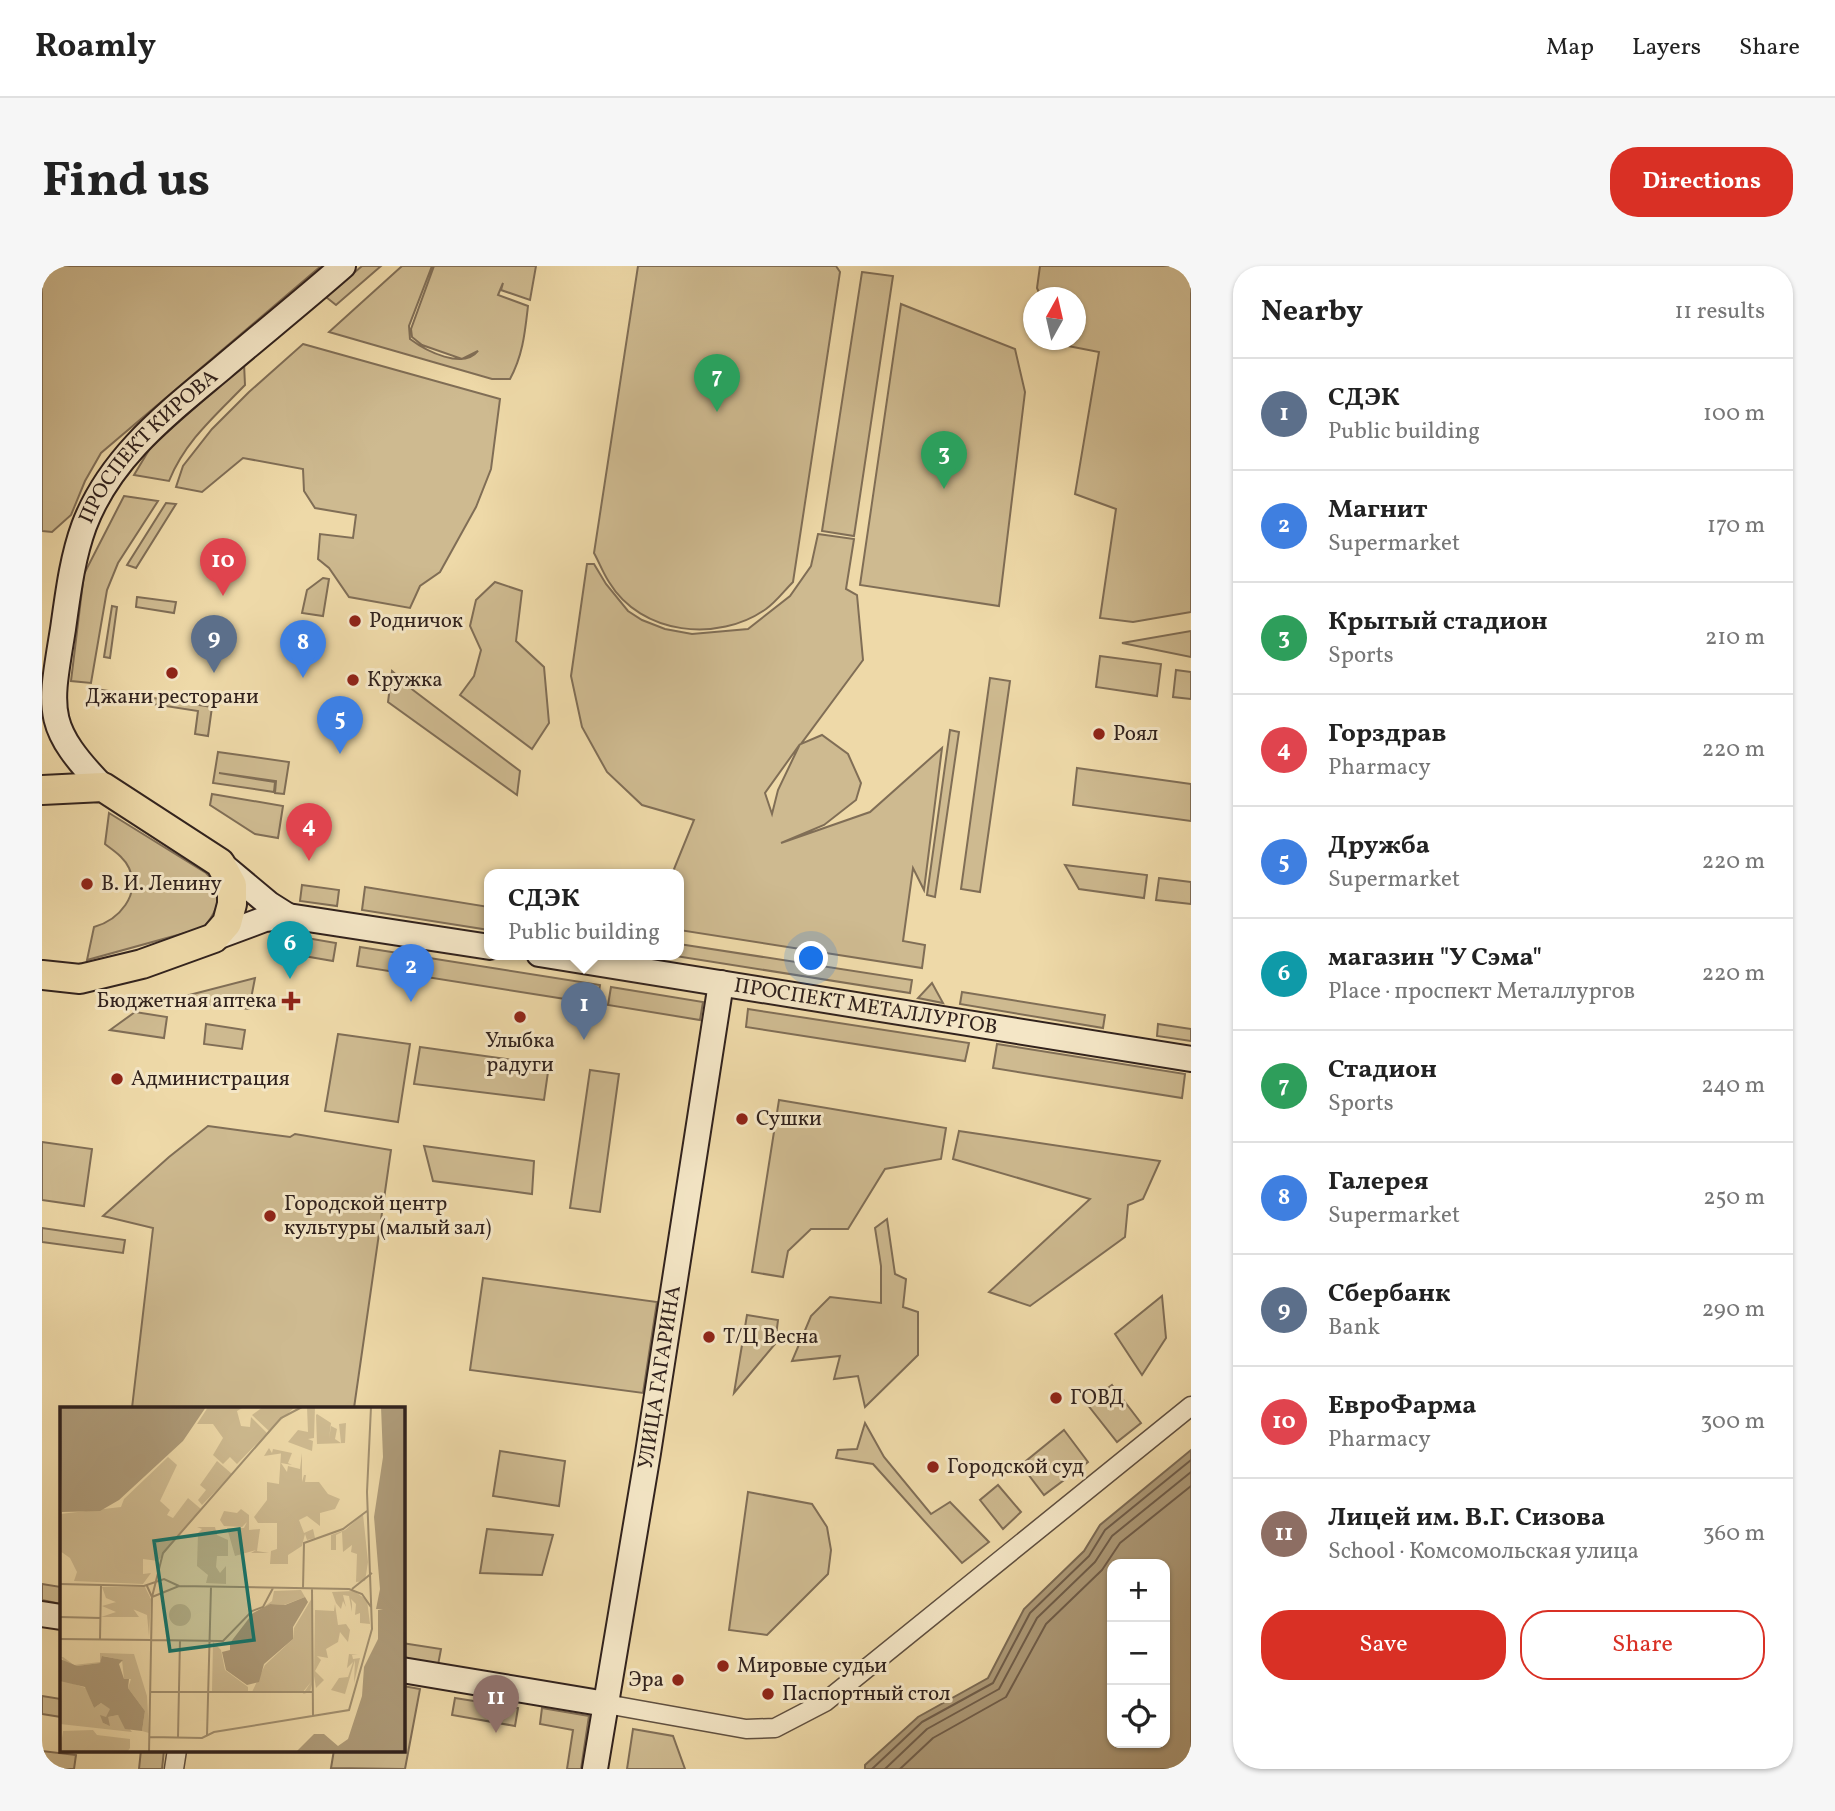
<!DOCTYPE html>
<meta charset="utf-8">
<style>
body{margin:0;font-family:Vollkorn,serif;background:#f6f6f6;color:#222}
.controls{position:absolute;right:21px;bottom:21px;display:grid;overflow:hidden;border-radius:14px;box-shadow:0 2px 5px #0004}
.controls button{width:63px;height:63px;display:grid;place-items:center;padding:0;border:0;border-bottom:2px solid #e0e0e0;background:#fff;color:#222;font:35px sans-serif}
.compass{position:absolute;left:981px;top:21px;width:63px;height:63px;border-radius:50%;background:#fff;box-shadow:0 2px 5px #0004;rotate:8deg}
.you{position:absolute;left:770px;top:693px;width:24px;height:24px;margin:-18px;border:5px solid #fff;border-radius:50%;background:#1a73e8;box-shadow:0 0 0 10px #1a73e833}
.badge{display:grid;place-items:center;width:46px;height:46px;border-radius:50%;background:#d93025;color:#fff;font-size:23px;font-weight:700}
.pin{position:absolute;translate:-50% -58px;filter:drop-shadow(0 2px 4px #0008)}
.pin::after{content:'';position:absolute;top:37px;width:24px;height:21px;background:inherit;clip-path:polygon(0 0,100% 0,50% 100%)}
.popup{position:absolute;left:442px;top:603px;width:200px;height:91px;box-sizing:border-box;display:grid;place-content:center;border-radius:14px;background:#fff;filter:drop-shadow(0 2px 5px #0005);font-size:23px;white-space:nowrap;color:#767676}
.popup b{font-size:26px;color:#222}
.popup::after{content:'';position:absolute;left:50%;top:100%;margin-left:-14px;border:14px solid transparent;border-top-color:#fff}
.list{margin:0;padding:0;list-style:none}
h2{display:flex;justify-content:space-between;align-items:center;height:91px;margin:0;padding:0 28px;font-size:30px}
h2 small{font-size:23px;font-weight:400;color:#767676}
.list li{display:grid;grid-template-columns:46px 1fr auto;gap:21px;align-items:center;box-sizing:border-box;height:112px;padding:0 28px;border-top:2px solid #e0e0e0}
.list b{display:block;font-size:26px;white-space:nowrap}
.list p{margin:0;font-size:23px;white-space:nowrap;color:#767676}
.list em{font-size:23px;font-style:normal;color:#767676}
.actions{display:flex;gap:14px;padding:21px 28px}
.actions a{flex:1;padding:16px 0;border:2px solid #d93025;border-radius:28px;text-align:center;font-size:24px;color:#d93025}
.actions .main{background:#d93025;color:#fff}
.icon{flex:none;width:38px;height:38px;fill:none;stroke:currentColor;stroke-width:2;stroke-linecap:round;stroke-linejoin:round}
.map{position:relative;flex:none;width:1149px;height:1503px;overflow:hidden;border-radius:28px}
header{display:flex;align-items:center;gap:42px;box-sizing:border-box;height:98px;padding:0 35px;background:#fff;border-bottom:2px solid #e0e0e0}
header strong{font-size:33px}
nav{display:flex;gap:38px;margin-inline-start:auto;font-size:24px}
.intro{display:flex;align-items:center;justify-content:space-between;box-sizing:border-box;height:168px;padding:0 42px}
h1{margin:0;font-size:49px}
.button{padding:18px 32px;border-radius:28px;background:#d93025;color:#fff;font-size:24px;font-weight:700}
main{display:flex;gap:42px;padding:0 42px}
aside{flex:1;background:#fff;border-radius:28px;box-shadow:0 2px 5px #0004}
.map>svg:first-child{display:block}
.green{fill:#ceba90;stroke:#806e56;stroke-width:2;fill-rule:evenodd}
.water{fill:#ae9b79;stroke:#7c6b54;stroke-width:2;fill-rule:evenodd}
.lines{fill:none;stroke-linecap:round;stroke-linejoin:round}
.shore{stroke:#705e4b;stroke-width:2}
.street-casing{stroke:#605040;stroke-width:21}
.secondary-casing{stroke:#31221d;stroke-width:28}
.primary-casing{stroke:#31221d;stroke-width:32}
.street{stroke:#f4e6c6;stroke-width:18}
.secondary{stroke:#f4e6c6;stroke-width:24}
.primary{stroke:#eed9a8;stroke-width:28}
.poi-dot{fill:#8f2418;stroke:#f4e6c6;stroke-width:2.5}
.labels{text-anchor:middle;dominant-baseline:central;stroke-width:6;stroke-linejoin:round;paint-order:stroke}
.street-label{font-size:21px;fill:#31221d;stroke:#f4e6c6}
.poi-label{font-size:21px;fill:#31221d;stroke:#f4e6c6;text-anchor:start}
.inset-road{fill:none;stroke:#a29070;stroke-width:2}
.view{fill:#0f766e;fill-opacity:0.15;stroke:#0f766e;stroke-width:3.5}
.inset-edge{fill:none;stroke:#31221d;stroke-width:3.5}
</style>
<header>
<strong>Roamly</strong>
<nav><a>Map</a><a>Layers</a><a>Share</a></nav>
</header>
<div class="intro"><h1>Find us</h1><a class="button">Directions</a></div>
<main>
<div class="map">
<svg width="1149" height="1503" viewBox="0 0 1149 1503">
<rect width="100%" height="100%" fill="#eed9a8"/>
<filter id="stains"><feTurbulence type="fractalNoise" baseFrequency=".00286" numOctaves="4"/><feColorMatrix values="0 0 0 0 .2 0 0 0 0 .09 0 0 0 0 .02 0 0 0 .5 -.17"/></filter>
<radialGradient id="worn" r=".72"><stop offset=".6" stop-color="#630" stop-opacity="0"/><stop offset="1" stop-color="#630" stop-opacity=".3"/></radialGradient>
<g class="green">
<path d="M0,0H279L59,187L43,215L29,249L10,266L0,265Z"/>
<path d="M320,0H339L294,39L284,31Z"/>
<path d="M360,0H390L367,60L368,73C384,85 421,104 436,85L420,93L380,79L370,71L369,63L392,0H494L488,34L459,24L461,17L456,29L486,40C483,66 481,89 468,113H450L287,66Z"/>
<path d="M596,0H794L798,6L751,316C742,325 734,336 724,343C676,377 599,369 567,316C561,307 557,296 552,287Z"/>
<path d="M998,0H1149V346L1091,356L1058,352L1074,243L1033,228L1057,86L1016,78L1014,74H1034V32L999,31L995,22Z"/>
<path d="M820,6L851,10L812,270L780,265Z"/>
<path d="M859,38L973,83L983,126L957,340L818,319Z"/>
<path d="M261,78L458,133L449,203L434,241L398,306L378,320L368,342L307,331L287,302L276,293L278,268L311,272L314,249L273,242L262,225L261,203L201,192L160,226L134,221L141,200L170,163L207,126Z"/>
<path d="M202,97L203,119C174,149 143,175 127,215L92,209L110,179L138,149Z"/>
<path d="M82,230L116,235L76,297L65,324L49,417L29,415L42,308Z"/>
<path d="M124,237L134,238L94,302L85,299Z"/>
<path d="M776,268L812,273L804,323L815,329L821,394L759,478L780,469L806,488L819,517L814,534L782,559L739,577L828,546L900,482L882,624L871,602L861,675L883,679L880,702L637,664L636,608H630L652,554L600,539L565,506L540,461L529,410L545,298H552L564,318L586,345L600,354L623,363L650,368L706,363L748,330L769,300ZM758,478L736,524L730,548L723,527Z"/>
<path d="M281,312L287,313L281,350L260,347L265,324Z"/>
<path d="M453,316L480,325L474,375L502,401L507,457L490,483L418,429L432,410L439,384L428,360L434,334Z"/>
<path d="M95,331L134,336L132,347L94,341Z"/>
<path d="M70,340L75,341L68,392L62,391Z"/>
<path d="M1149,365V391L1080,377Z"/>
<path d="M1058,390L1119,398L1115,430L1054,421Z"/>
<path d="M1134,404L1149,406V433L1131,431Z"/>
<path d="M350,405L371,424L478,505L475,529L346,436Z"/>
<path d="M948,412L968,415L938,626L919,623Z"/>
<path d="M60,424L170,441L166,470L153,468L156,445L59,430Z"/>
<path d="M908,464L917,466L893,631L885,629Z"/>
<path d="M176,486L247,496L242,528L233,527L234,515L177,507L233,516L232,526L171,517Z"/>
<path d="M1035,502L1149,518V555L1031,539Z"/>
<path d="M170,528L241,540L236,572L213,568L168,539Z"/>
<path d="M67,547L164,607C167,610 173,616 175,620C181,635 170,652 161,662L45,694L52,661C77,654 99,629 87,602C82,591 72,585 63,578Z"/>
<path d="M1023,599L1105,609L1102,632L1037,623Z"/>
<path d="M1117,612L1149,616V638L1114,634Z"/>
<path d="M260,619L297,624L295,640L258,635Z"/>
<path d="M323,621L447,641V664L320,644Z"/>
<path d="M253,670L294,677L291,695L250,688Z"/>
<path d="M637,678L870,714L868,727L621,688H636Z"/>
<path d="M318,681L558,719L555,738L315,700Z"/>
<path d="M213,712L207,743L124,735Z"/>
<path d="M890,717L901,737L876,732Z"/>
<path d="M569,721L661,736L658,754L566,739Z"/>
<path d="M920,726L1063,749L1061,762L918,738Z"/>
<path d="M706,743L927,777L923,795L704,761Z"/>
<path d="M93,746L125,751L122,772L68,764Z"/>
<path d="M164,758L203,764L200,783L162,778Z"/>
<path d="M1116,758L1149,763V775L1115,770Z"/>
<path d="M296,768L368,778L356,856L283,845Z"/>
<path d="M955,778L1143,808L1140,832L951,802Z"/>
<path d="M378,781L507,799L502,834L372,818Z"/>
<path d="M548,804L577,808L558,946L528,942Z"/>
<path d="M737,834L904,862L899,893L843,903L806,963H769L746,985L741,1011L710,1006Z"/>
<path d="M166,860L248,871L253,868L349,884L312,1142H90L111,962L61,950L127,891Z"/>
<path d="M917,865L1118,895L1101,933L1086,939L1083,971L988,1040L947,1026L1048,933L911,893Z"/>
<path d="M0,876L50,883L42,940L0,934Z"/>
<path d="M382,880L492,895L490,928L391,915Z"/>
<path d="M845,953L853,1008L864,1013L861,1041L876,1046V1089L823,1141L816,1110L792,1113L798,1090L750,1095L769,1050L788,1031L839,1037V1000L833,962Z"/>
<path d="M0,962L83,974L81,987L0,976Z"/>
<path d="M441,1012L615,1036L601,1127L428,1104Z"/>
<path d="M1120,1030L1124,1072L1100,1109L1073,1068Z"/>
<path d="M705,1049L736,1054L733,1078L692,1127Z"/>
<path d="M1070,1119L1099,1157L1075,1176L1045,1138Z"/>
<path d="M823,1157L842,1191L889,1248L908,1236L947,1276L920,1297L831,1198L794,1192L796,1184L815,1183Z"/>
<path d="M1022,1164L1046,1196L1002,1229L979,1199Z"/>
<path d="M458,1185L523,1195L517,1240L451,1230Z"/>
<path d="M956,1219L979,1246L961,1263L938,1234Z"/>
<path d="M706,1226L770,1238L785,1261L789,1284L786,1308L725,1369L687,1364Z"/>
<path d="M445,1263L511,1269L500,1309L438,1307Z"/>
<path d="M0,1318L19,1321V1338L0,1334Z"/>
<path d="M360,1377L399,1383L396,1399L361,1394Z"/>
<path d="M361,1420L378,1423L363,1503L289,1502L292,1484H360Z"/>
<path d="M0,1430L19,1433V1451L0,1448Z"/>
<path d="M413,1432L476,1442L473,1460L410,1449Z"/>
<path d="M500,1442L547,1450L539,1503H525L531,1464L498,1458Z"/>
<path d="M591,1463L631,1470L643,1503H585Z"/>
<path d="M99,1484H122L120,1503H97Z"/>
<path d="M0,1485L34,1489L32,1503H0Z"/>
</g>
<path class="water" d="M1149,1184V1503H823V1499L876,1451L946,1412L982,1343L1042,1285L1058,1259ZM1070,1298H1123V1477H1070Z"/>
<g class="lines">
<g class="shore">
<path d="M830,1503L880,1456L951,1417L988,1347L1047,1290L1063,1264L1149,1194"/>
<path d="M843,1503L885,1463L957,1423L995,1352L1053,1296L1070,1270L1149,1206"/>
<path d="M858,1503L891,1472L964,1431L1004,1358L1060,1304L1078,1277L1149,1220"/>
</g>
<defs>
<g id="street">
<path d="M564,1438L704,1463L733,1462L783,1436L1149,1140"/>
<path d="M132,1503L135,1484"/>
</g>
<g id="secondary">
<path id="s1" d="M61,521C1,459 8,444 21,363C26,328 30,293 42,260C68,191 125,148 180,102C220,68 261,35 301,0"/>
<path d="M178,597L227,638L246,650"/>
<path d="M172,672L223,653L246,650L448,681"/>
<path id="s2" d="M497,688L1149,793"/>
<path d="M0,1348L19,1351"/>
<path d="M360,1404L564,1438"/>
<path id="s3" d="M553,1503L606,1187L679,717"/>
</g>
<path id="primary" d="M0,524L61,521L178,597L190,619V638L185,657L172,672L100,698L38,713L0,709"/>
</defs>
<use href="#street" class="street-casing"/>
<use href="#secondary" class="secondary-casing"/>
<use href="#primary" class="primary-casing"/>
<use href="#street" class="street"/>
<use href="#secondary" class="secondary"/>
<use href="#primary" class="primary"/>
</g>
<g class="poi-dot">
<circle cx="313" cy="355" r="7"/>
<circle cx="130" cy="407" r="7"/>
<circle cx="311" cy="414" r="7"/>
<circle cx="1057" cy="468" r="7"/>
<circle cx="45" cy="618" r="7"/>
<path d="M245.5 724.5h7v7h7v7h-7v7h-7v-7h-7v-7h7z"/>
<circle cx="478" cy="751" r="7"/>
<circle cx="75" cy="813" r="7"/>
<circle cx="700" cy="853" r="7"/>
<circle cx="228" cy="950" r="7"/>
<circle cx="667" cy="1071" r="7"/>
<circle cx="1014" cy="1132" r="7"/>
<circle cx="891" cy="1201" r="7"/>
<circle cx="681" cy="1400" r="7"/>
<circle cx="636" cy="1414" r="7"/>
<circle cx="726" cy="1428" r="7"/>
</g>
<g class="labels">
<g class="street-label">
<text stroke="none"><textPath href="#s1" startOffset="383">ПРОСПЕКТ КИРОВА</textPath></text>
<text stroke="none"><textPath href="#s2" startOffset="331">ПРОСПЕКТ МЕТАЛЛУРГОВ</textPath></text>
<text stroke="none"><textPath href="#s3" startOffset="397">УЛИЦА ГАГАРИНА</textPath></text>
</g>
<g class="poi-label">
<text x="327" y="355">Родничок</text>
<text x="325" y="414">Кружка</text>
<text x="130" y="431" text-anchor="middle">Джани ресторани</text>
<text x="1071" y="468">Роял</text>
<text x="59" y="618">В. И. Ленину</text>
<text x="235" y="735" text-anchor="end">Бюджетная аптека</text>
<text x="478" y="775" text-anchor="middle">Улыбка<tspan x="478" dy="24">радуги</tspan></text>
<text x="89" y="813">Администрация</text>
<text x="714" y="853">Сушки</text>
<text x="242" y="938">Городской центр<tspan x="242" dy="24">культуры (малый зал)</tspan></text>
<text x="681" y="1071">Т/Ц Весна</text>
<text x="1028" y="1132">ГОВД</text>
<text x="905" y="1201">Городской суд</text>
<text x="695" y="1400">Мировые судьи</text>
<text x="622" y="1414" text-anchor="end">Эра</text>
<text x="740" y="1428">Паспортный стол</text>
</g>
</g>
<g transform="translate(18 1141)">
<rect width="345" height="345" fill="#eed9a8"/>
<path d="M148,0H184L177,4L181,19L190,20L191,10L207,26L177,57L170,50L163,57L153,48L163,31L153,17H137ZM203,0H235L209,24L192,8ZM247,0H255L254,31L248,32L253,34L252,44L228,35L238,23L248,25ZM256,8L257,7L271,16L269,32L271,19L277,22L275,32L281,36L279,17L286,16L285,36L257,37ZM209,41L212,46L213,42L232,46L228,56L232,58L221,56L227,65L228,59L240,62L242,46V75L244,68H246L245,75H259L268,87L280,92L275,102L260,106V119L247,109L239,113L244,126L253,122L255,131L247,133L245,127L242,139L228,148V157H210L211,144L217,142V116H198L194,110L207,93V75L219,77L221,46H224L204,49ZM108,50L117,58L100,94L110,103L107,108L113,111L128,91L141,102L98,154L83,152V167L91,166L83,177L14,174L17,165L10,151L0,144V107L61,100L64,92ZM157,54L172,67L142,98L138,93L146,83L140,78ZM181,102L189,108V123L200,122L197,144L209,146H191L196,143L175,149L167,121H184L187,115L182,120L164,119L160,113L164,104L177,106ZM303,107L308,155L305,174L296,175L297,147L291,145L292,138L283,145L282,125L276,128V143H271V128L285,123ZM155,120L157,128L168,133V149H157L156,160L160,166L166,159V177L146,176L148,168L137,159L138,126L142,122L137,120ZM42,180H85L91,192L89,229L87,208L46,191ZM241,183L245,190L224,198L210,197L190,210L212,194L214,184ZM294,184L307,193L310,217L300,216V206L295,208L296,197L291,192L292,197V205L289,189L283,188L286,200L283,194L281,202L276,196L272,185ZM252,191L253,274L250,285L243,287L251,275L242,286L192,285L205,258L233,232L234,221ZM56,195L71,199L79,210H41L56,205L42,199ZM109 208a11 11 0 1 1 22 0a11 11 0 1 1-22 0ZM275,197L278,218L286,217L290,223L288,235L280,225L278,235L266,242L268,251L257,249L261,253L255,264L264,273L256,281L254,269L255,203L274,204ZM153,235L161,243L165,263L188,280V285L152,284ZM40,246L74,247L87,289L89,326L82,324L85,304L68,281L71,272H64L62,253L43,249L40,256L17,259L9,258L4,255L2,251H0L3,250L14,258L40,255ZM289,247L298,248H292L293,252L300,251L294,276L295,253L285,287L271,283L279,271L288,270L293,255L287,261ZM2,273L26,281L34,301L41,296L51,302L43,316L48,318V310L58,308L72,325L0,317ZM33,323L37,328L70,332V341L67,345H0L3,324Z" fill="#ceba90"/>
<path d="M0,0H146L123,34L59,93L40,104L2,105ZM321,0H345V345H236L254,327H264L278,339L288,332L302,289L304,260L318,232V203L323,202H316L320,182L314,110L323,50ZM245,190L248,195L233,220V232L204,257L199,275L187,278L166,263L162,245L170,243V236L193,206L210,197L225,198ZM42,249L63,253L59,257L64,272H69L68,281L85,304L82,324L65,322L58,308L48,310L50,319L43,316L40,308L46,310L50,302L41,296L34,301L25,280L0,274V252L17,259L40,256Z" fill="#ae9b79"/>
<path class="inset-road" d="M0,177L84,179L104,172L119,179M87,179L92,190L89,345M243,181L244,136L283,122L307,104M252,182L253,310M292,182L312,166M92,190L103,146L221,11L242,0M92,190L119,179L289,182L302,187L311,200M0,210L41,211M0,232L91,233M40,232L41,178M91,233L163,234L192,204L203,200L213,181M91,285H253M147,328L151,180M90,330L142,331L154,325L289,303L312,222L307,85L311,0M118,330L120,233"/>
<path class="view" d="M179,122L194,233L110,244L94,134Z"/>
<rect width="345" height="345" class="inset-edge"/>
</g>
<rect width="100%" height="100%" filter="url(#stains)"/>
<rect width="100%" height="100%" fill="url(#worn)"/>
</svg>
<div class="controls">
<button>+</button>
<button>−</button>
<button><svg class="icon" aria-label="locate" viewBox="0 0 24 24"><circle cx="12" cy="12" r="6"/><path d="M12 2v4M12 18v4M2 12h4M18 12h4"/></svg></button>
</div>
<svg class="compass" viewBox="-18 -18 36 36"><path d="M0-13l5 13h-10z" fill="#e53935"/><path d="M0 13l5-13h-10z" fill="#767676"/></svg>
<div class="you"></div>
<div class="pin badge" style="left:542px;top:774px;background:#5c6f8a">1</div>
<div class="popup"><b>СДЭК</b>Public building</div>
<div class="pin badge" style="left:369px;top:736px;background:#3f7fe0">2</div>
<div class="pin badge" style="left:902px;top:223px;background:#2e9e5b">3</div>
<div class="pin badge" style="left:267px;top:595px;background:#e0444e">4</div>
<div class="pin badge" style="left:298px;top:488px;background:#3f7fe0">5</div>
<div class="pin badge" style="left:248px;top:713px;background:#0f9aa8">6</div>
<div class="pin badge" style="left:675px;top:146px;background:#2e9e5b">7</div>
<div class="pin badge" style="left:261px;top:412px;background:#3f7fe0">8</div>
<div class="pin badge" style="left:172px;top:407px;background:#5c6f8a">9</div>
<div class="pin badge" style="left:181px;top:330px;background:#e0444e">10</div>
<div class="pin badge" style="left:454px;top:1467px;background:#8d6e63">11</div>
</div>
<aside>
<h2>Nearby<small>11 results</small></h2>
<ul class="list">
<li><span class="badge" style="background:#5c6f8a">1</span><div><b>СДЭК</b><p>Public building</p></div><em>100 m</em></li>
<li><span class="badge" style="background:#3f7fe0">2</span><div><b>Магнит</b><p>Supermarket</p></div><em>170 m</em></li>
<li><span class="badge" style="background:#2e9e5b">3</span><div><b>Крытый стадион</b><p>Sports</p></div><em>210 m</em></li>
<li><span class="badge" style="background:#e0444e">4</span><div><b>Горздрав</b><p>Pharmacy</p></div><em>220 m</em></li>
<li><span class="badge" style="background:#3f7fe0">5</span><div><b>Дружба</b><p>Supermarket</p></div><em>220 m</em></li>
<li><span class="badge" style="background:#0f9aa8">6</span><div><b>магазин &quot;У Сэма&quot;</b><p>Place · проспект Металлургов</p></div><em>220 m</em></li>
<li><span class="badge" style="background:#2e9e5b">7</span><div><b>Стадион</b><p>Sports</p></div><em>240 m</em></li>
<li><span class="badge" style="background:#3f7fe0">8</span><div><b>Галерея</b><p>Supermarket</p></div><em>250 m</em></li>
<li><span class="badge" style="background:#5c6f8a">9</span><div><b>Сбербанк</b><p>Bank</p></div><em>290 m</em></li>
<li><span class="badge" style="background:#e0444e">10</span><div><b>ЕвроФарма</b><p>Pharmacy</p></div><em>300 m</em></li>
<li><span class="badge" style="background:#8d6e63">11</span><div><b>Лицей им. В.Г. Сизова</b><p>School · Комсомольская улица</p></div><em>360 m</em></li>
</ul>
<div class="actions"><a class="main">Save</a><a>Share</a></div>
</aside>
</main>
